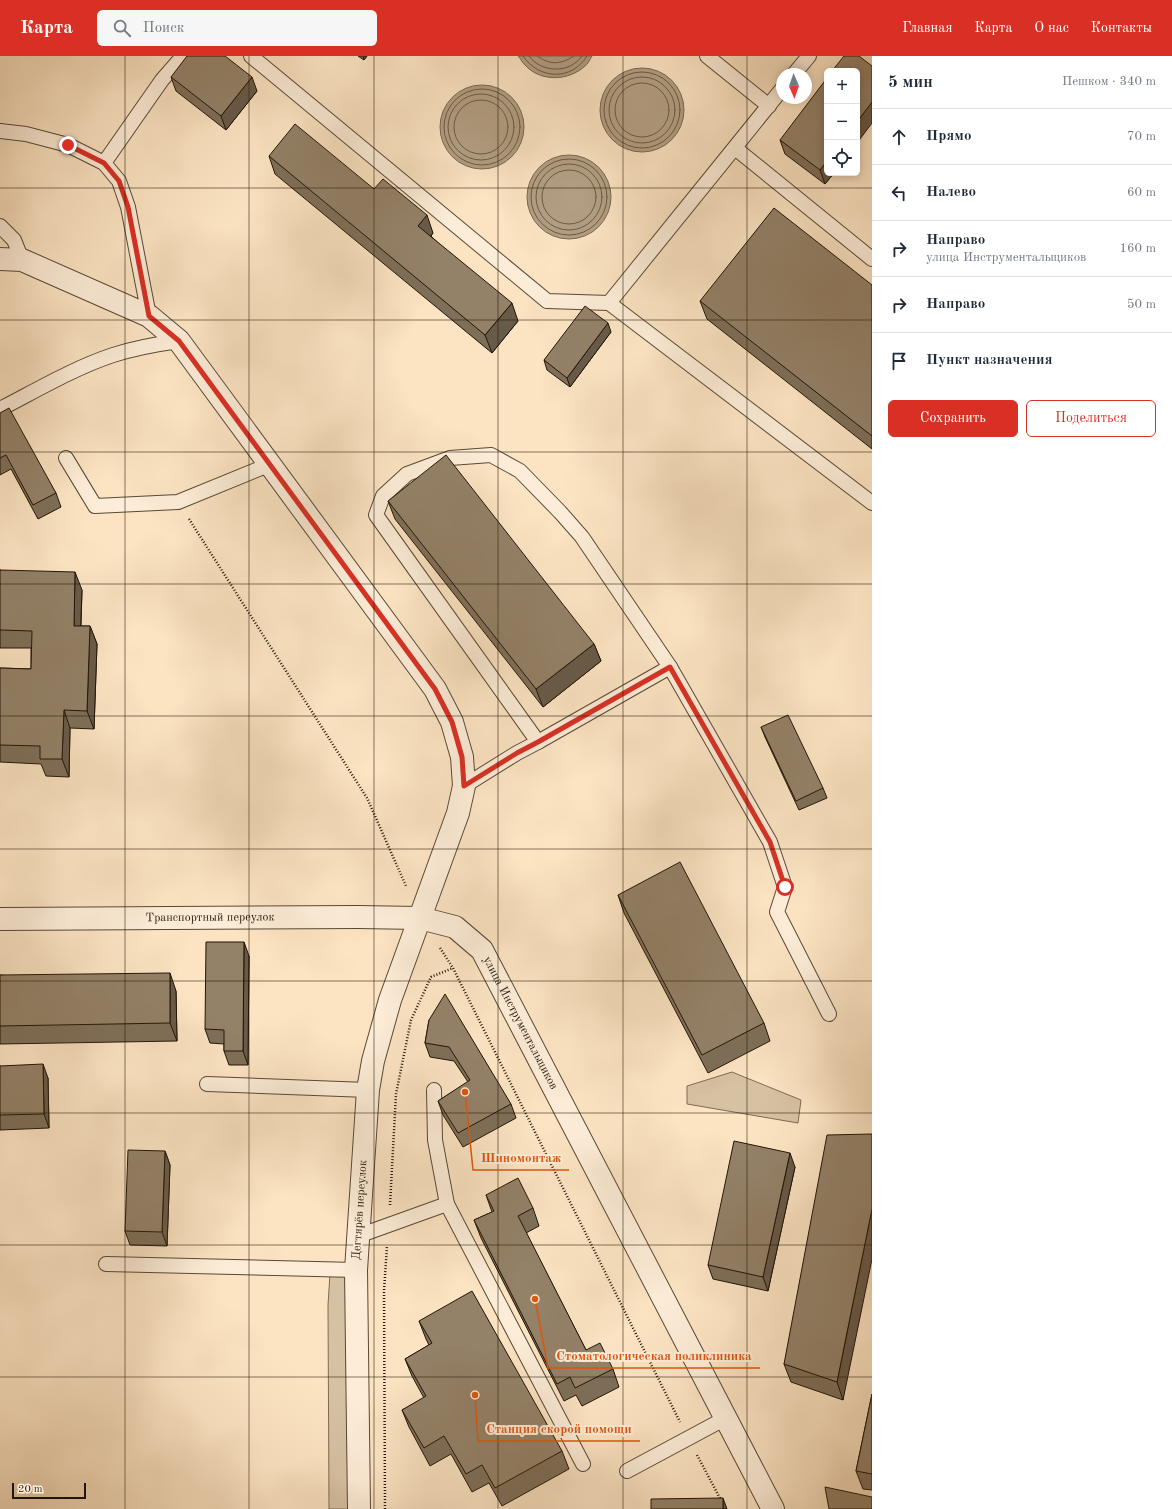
<!DOCTYPE html>
<html lang="ru">
<meta charset="utf-8">
<style>
body{margin:0;font-family:"Old Standard TT",serif;background:#f6f6f7;color:#1f2937}
.controls{position:absolute;right:12px;top:12px;display:grid;overflow:hidden;border-radius:6px;box-shadow:0 2px 10px #0003}
.controls button{width:36px;height:36px;display:grid;place-items:center;padding:0;border:0;border-bottom:1px solid #e0e1e3;background:#fff;color:#1f2937;font:20px sans-serif}
.compass{position:absolute;left:776px;top:12px;width:36px;height:36px;border-radius:50%;background:#fff;box-shadow:0 2px 10px #0003;rotate:178deg}
.scale{position:absolute;left:12px;bottom:10px;width:74px;box-sizing:border-box;padding-left:4px;border:2px solid #221506;border-top:0;font-size:11px;line-height:14px;white-space:nowrap;color:#221506;-webkit-text-stroke:3px #fdedd8;paint-order:stroke}
.stop{position:absolute;width:12px;height:12px;margin:-9px;border:3px solid #d93025;border-radius:50%;background:#fff}
.stop.end{background:#d93025;border-color:#fff;box-shadow:0 1px 4px #0008}
.list{margin:0;padding:0;list-style:none}
h2{display:flex;justify-content:space-between;align-items:center;height:52px;margin:0;padding:0 16px;font-size:17px}
h2 small{font-size:13px;font-weight:400;color:#747a83}
.list li{display:grid;grid-template-columns:26px 1fr auto;gap:12px;align-items:center;box-sizing:border-box;height:56px;padding:0 16px;border-top:1px solid #e0e1e3}
.list b{display:block;font-size:15px;white-space:nowrap}
.list p{margin:0;font-size:13px;white-space:nowrap;color:#747a83}
.list em{font-size:13px;font-style:normal;color:#747a83}
.actions{display:flex;gap:8px;padding:12px 16px}
.actions a{flex:1;padding:9px 0;border:1px solid #d93025;border-radius:6px;text-align:center;font-size:14px;color:#d93025}
.actions .main{background:#d93025;color:#fff}
.icon{flex:none;width:22px;height:22px;fill:none;stroke:currentColor;stroke-width:2;stroke-linecap:round;stroke-linejoin:round}
.map{position:relative;flex:none;width:872px;height:1453px;overflow:hidden}
header{display:flex;align-items:center;gap:24px;box-sizing:border-box;height:56px;padding:0 20px;background:#d93025;color:#fff}
header strong{font-size:19px}
nav{display:flex;gap:22px;margin-inline-start:auto;font-size:14px}
.search{width:280px;height:36px;background:#f6f6f7;display:flex;align-items:center;gap:10px;box-sizing:border-box;padding:0 14px;border-radius:6px;color:#747a83;font-size:15px}
main{display:flex}
aside{flex:1;background:#fff}
.map>svg:first-child{display:block}
.green{fill:#d7c1a3;stroke:#7c6b54}
.water{fill:#b29e83;stroke:#786751}
.lines{fill:none;stroke-linecap:round;stroke-linejoin:round}
.shore{stroke:#6a5a44;stroke-width:1}
.service-casing{stroke:#584935;stroke-width:16}
.minor-casing{stroke:#584935;stroke-width:24}
.path{stroke:#221506;stroke-width:2.5;stroke-dasharray:1 2;stroke-linecap:butt}
.service{stroke:#fdedd8;stroke-width:14}
.minor{stroke:#fdedd8;stroke-width:22}
.wall{fill:#7e6f59;stroke:#221506}
.shaded-wall{fill:#675a49;stroke:#221506}
.building{fill:#938168;stroke:#221506}
.route{stroke:#d93025;stroke-width:5}
.grid{fill:none;stroke:#221506;stroke-width:1;stroke-opacity:0.55}
.labels{text-anchor:middle;dominant-baseline:central;stroke-width:4;stroke-linejoin:round;paint-order:stroke}
.street-label{font-size:12px;fill:#221506;stroke:#fdedd8}
.leader{fill:none;stroke:#de560c;stroke-width:1.5}
.callout-dot{fill:#de560c;stroke:#fdedd8;stroke-width:1.5}
.callout-label{font-size:13px;text-anchor:middle;font-weight:bold;fill:#de560c;stroke:#fdedd8;stroke-width:4;stroke-linejoin:round;paint-order:stroke}
</style>
<header>
<strong>Карта</strong>
<div class="search"><svg class="icon" aria-label="search" viewBox="0 0 24 24"><circle cx="10" cy="10" r="6"/><path d="M15 15l6 6"/></svg>Поиск</div>
<nav><a>Главная</a><a>Карта</a><a>О нас</a><a>Контакты</a></nav>
</header>
<main>
<div class="map">
<svg width="872" height="1453" viewBox="0 0 872 1453">
<rect width="100%" height="100%" fill="#fce4c3"/>
<filter id="stains"><feTurbulence type="fractalNoise" baseFrequency=".005" numOctaves="4"/><feColorMatrix values="0 0 0 0 .2 0 0 0 0 .09 0 0 0 0 .02 0 0 0 .5 -.17"/></filter>
<radialGradient id="worn" r=".72"><stop offset=".6" stop-color="#630" stop-opacity="0"/><stop offset="1" stop-color="#630" stop-opacity=".3"/></radialGradient>
<g class="green">
<path d="M732,1016L801,1044L798,1067L687,1048V1030Z"/>
<path d="M330,1217L354,1219L356,1453H329L328,1249Z"/>
</g>
<g class="water">
<path d="M518,0H592C590,3 588,8 585,10C569,25 541,26 526,10C523,8 521,3 518,0Z"/>
<circle cx="642" cy="54" r="42"/>
<circle cx="482" cy="71" r="42"/>
<circle cx="569" cy="141" r="42"/>
</g>
<g class="lines">
<g class="shore">
<path d="M523,0C539,24 572,25 587,0"/>
<path d="M529,0C541,17 570,18 582,0"/>
<path d="M537,0C550,9 560,9 574,0"/>
<circle cx="642" cy="54" r="38"/>
<circle cx="642" cy="54" r="33"/>
<circle cx="642" cy="54" r="27"/>
<circle cx="482" cy="71" r="38"/>
<circle cx="481" cy="71" r="33"/>
<circle cx="481" cy="71" r="27"/>
<circle cx="569" cy="141" r="38"/>
<circle cx="569" cy="141" r="33"/>
<circle cx="569" cy="141" r="27"/>
</g>
<defs>
<g id="service">
<path d="M251,0L547,245L609,247L872,447"/>
<path d="M707,0L769,50"/>
<path d="M794,18L809,0"/>
<path d="M0,75L26,78L68,89L104,107L119,125L128,151L149,260"/>
<path d="M735,92L872,203"/>
<path d="M104,107L162,24L183,0"/>
<path d="M0,170L14,184L22,204"/>
<path d="M609,247L782,33"/>
<path d="M0,353C37,334 74,312 113,299C135,292 157,288 179,285"/>
<path d="M66,402L95,450L178,446L271,408"/>
<path d="M538,686L376,459L383,440L407,418L450,402L491,399L520,415L560,456L582,481L670,611L770,786L785,831L777,856L829,958"/>
<path d="M464,730L517,697L538,686L670,611"/>
<path d="M207,1028L368,1034"/>
<path d="M434,1034L435,1084L447,1148"/>
<path d="M358,1180L447,1148L583,1408"/>
<path d="M106,1208L356,1214"/>
<path d="M627,1415L726,1362"/>
</g>
<g id="minor">
<path d="M0,203L22,204L149,260L179,285L435,633L452,666L462,701L464,730L458,757L390,944L373,1005L368,1034L356,1214L359,1453"/>
<path id="s1" d="M0,863L358,861L420,862L455,871L482,894L773,1453"/>
</g>
</defs>
<use href="#service" class="service-casing"/>
<use href="#minor" class="minor-casing"/>
<g class="path">
<path d="M189,463L367,742L406,830"/>
<path d="M440,892L453,912"/>
<path d="M390,1149L396,1038L411,964L431,921L453,912L680,1366"/>
<path d="M697,1399L722,1446"/>
<path d="M385,1453L384,1235L387,1190"/>
</g>
<use href="#service" class="service"/>
<use href="#minor" class="minor"/>
</g>
<g class="wall">
<path d="M358,0H367L364,4Z"/>
<path d="M171,21L257,35L226,74L176,35Z"/>
<path d="M780,84L827,117H834L825,128L785,98Z"/>
<path d="M269,100L374,133L433,177L431,180L518,265L492,297L275,118Z"/>
<path d="M872,229V393L707,263L700,245Z"/>
<path d="M611,276L570,331L547,314L544,304Z"/>
<path d="M0,357L56,437L61,451L38,463L11,413L0,419Z"/>
<path d="M388,445L594,588L601,605L543,651L395,463Z"/>
<path d="M0,514L82,534L81,570H90L97,588L94,673L70,672L69,721L46,720L41,708L0,706V612L31,613V592H0Z"/>
<path d="M761,671L823,732L827,742L799,754L765,681Z"/>
<path d="M618,839L764,967L770,985L708,1017L624,857Z"/>
<path d="M249,900L248,1009H229L224,995V988L210,987L205,973Z"/>
<path d="M0,919L176,935L177,985L0,988Z"/>
<path d="M429,964L511,1048L516,1062L463,1091L443,1059L438,1045L468,1026L454,1005L430,1001L425,987Z"/>
<path d="M0,1010L48,1022L49,1072L0,1074Z"/>
<path d="M872,1078L843,1344L791,1326L784,1308Z"/>
<path d="M165,1095L170,1109L167,1190L130,1189L125,1175Z"/>
<path d="M795,1111L768,1235L713,1223L708,1209Z"/>
<path d="M486,1139L533,1152L539,1170L526,1177L586,1294L613,1313L619,1331L582,1350L576,1339L564,1345L481,1182L474,1164L492,1156Z"/>
<path d="M419,1265L562,1395L569,1413L502,1450L489,1427L472,1436L451,1398L430,1410L409,1371L402,1354L424,1342L412,1320L405,1303L429,1289L426,1283Z"/>
<path d="M872,1338V1434L863,1433L856,1415Z"/>
</g>
<g class="shaded-wall">
<path d="M363,0H367L364,4Z"/>
<path d="M252,21L257,35L226,74L221,60Z"/>
<path d="M872,46V67L857,87V66Z"/>
<path d="M827,105V117H834L825,128L820,114Z"/>
<path d="M427,159L433,177L425,187L418,170Z"/>
<path d="M512,247L518,265L492,297L485,279Z"/>
<path d="M608,267L611,276L570,331L567,322Z"/>
<path d="M75,516L82,534L80,588L74,570Z"/>
<path d="M90,570L97,588L94,673L87,655Z"/>
<path d="M594,588L601,605L543,651L536,633Z"/>
<path d="M64,654L70,672L69,721L62,703Z"/>
<path d="M244,886L249,900L248,1009L243,995Z"/>
<path d="M170,917L176,935L177,985L170,967Z"/>
<path d="M43,1008L48,1022L49,1072L44,1058Z"/>
<path d="M165,1095L170,1109L167,1190L162,1176Z"/>
<path d="M790,1097L795,1111L768,1235L763,1221Z"/>
<path d="M872,1153V1203L843,1344L837,1326Z"/>
<path d="M723,1442L727,1453H723Z"/>
</g>
<g class="building">
<path d="M187,0H225L252,21L221,60L171,21Z"/>
<path d="M844,0H859L872,10V46L857,66V15H832Z"/>
<path d="M827,22V105L820,114L780,84Z"/>
<path d="M295,68L374,133L383,123L427,159L418,170L512,247L485,279L269,100Z"/>
<path d="M774,152L872,229V380L700,245Z"/>
<path d="M585,250L608,267L567,322L544,304Z"/>
<path d="M9,352L56,437L33,449L6,399L0,402V357Z"/>
<path d="M446,399L594,588L536,633L388,445Z"/>
<path d="M0,514L75,516L74,570H90L87,655L64,654L62,703H40V690L0,689V612L31,613L32,575L0,574Z"/>
<path d="M788,659L823,732L796,745L761,671Z"/>
<path d="M680,806L764,967L702,999L618,839Z"/>
<path d="M206,886H244L243,995H224V974L205,973Z"/>
<path d="M170,917V967L0,970V919Z"/>
<path d="M445,938L511,1048L458,1077L438,1045L470,1024L449,991L425,987L429,964Z"/>
<path d="M43,1008L44,1058L0,1059V1010Z"/>
<path d="M872,1078V1153L837,1326L784,1308L827,1079Z"/>
<path d="M734,1085L790,1097L763,1221L708,1209Z"/>
<path d="M128,1094L165,1095L162,1176L125,1175Z"/>
<path d="M518,1122L533,1152L518,1160L586,1294L600,1287L613,1313L575,1332L570,1321L557,1328L474,1164L494,1155L486,1139Z"/>
<path d="M472,1235L562,1395L495,1432L482,1409L466,1418L444,1380L424,1392L402,1354L426,1340L405,1303L432,1287L419,1265Z"/>
<path d="M872,1338V1418L856,1415Z"/>
<path d="M825,1431L872,1441V1453H829Z"/>
<path d="M723,1442V1453H651V1443Z"/>
</g>
<g class="lines">
<path class="route" d="M68,89L104,107L119,125L128,151L149,260L179,285L435,633L452,666L462,701L464,730L517,697L538,686L670,611L770,786L785,831"/>
</g>
<path class="grid" d="M125,0V1453M249,0V1453M374,0V1453M498,0V1453M623,0V1453M747,0V1453M0,132H872M0,264H872M0,396H872M0,528H872M0,660H872M0,793H872M0,925H872M0,1057H872M0,1189H872M0,1321H872"/>
<g class="labels">
<g class="street-label">
<text stroke="none"><textPath href="#s1" startOffset="210">Транспортный переулок</textPath></text>
<text stroke="none"><textPath href="#s1" startOffset="574">улица Инструментальщиков</textPath></text>
<text transform="translate(360 1154) rotate(-86)">Дегтярёв переулок</text>
</g>
</g>
<path class="leader" d="M465 1036L473 1114H569M535 1243L548 1312H760M475 1339L478 1385H640"/>
<g class="callout-dot">
<circle cx="465" cy="1036" r="4"/>
<circle cx="535" cy="1243" r="4"/>
<circle cx="475" cy="1339" r="4"/>
</g>
<g class="callout-label">
<text x="521" y="1106">Шиномонтаж</text>
<text x="654" y="1304">Стоматологическая поликлиника</text>
<text x="559" y="1377">Станция скорой помощи</text>
</g>
<rect width="100%" height="100%" filter="url(#stains)"/>
<rect width="100%" height="100%" fill="url(#worn)"/>
</svg>
<div class="controls">
<button>+</button>
<button>−</button>
<button><svg class="icon" aria-label="locate" viewBox="0 0 24 24"><circle cx="12" cy="12" r="6"/><path d="M12 2v4M12 18v4M2 12h4M18 12h4"/></svg></button>
</div>
<svg class="compass" viewBox="-18 -18 36 36"><path d="M0-13l5 13h-10z" fill="#e53935"/><path d="M0 13l5-13h-10z" fill="#747a83"/></svg>
<div class="scale">20 m</div>
<div class="stop" style="left:785px;top:831px"></div>
<div class="stop end" style="left:68px;top:89px"></div>
</div>
<aside>
<h2>5 мин<small>Пешком · 340 m</small></h2>
<ul class="list">
<li><svg class="icon" aria-label="ahead" viewBox="0 0 24 24"><path d="M12 20V5M6 11l6-6 6 6"/></svg><div><b>Прямо</b></div><em>70 m</em></li>
<li><svg class="icon" aria-label="left" viewBox="0 0 24 24"><path d="M17 20v-9H6M10 6l-5 5 5 5"/></svg><div><b>Налево</b></div><em>60 m</em></li>
<li><svg class="icon" aria-label="right" viewBox="0 0 24 24"><path d="M7 20v-9h11M14 6l5 5-5 5"/></svg><div><b>Направо</b><p>улица Инструментальщиков</p></div><em>160 m</em></li>
<li><svg class="icon" aria-label="right" viewBox="0 0 24 24"><path d="M7 20v-9h11M14 6l5 5-5 5"/></svg><div><b>Направо</b></div><em>50 m</em></li>
<li><svg class="icon" aria-label="arrive" viewBox="0 0 24 24"><path d="M6 21V4h12l-3 4 3 4H6"/></svg><div><b>Пункт назначения</b></div></li>
</ul>
<div class="actions"><a class="main">Сохранить</a><a>Поделиться</a></div>
</aside>
</main>
